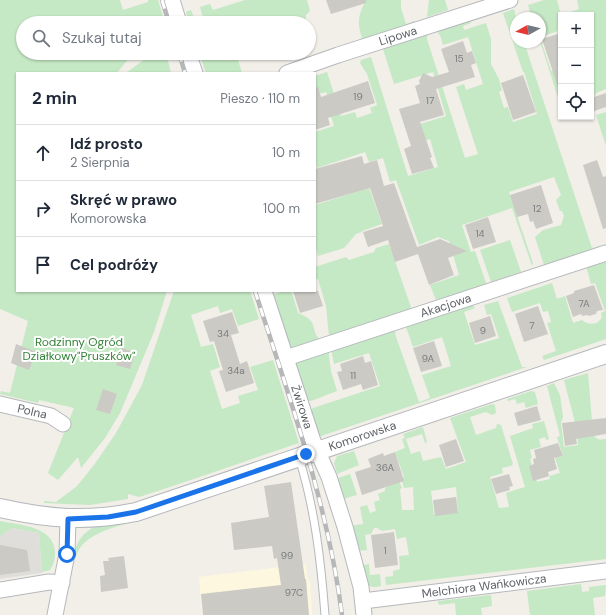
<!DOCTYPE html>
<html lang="pl">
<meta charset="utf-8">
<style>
body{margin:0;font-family:"DM Sans",sans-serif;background:#f6f6f7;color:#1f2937}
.controls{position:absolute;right:12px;top:12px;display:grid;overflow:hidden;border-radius:0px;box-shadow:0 1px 3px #0004}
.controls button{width:36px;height:36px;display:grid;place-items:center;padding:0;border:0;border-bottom:1px solid #e0e1e3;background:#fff;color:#1f2937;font:20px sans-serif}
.compass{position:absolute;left:510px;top:12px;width:36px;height:36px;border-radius:50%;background:#fff;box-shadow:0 1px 3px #0004;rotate:262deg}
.stop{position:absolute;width:12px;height:12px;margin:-9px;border:3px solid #1a73e8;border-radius:50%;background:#fff}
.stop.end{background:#1a73e8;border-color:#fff;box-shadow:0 1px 4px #0008}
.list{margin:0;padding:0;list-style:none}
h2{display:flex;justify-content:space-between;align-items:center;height:52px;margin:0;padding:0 16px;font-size:17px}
h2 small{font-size:13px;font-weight:400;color:#747a83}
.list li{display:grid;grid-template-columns:26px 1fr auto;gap:12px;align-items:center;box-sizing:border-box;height:56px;padding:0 16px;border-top:1px solid #e0e1e3}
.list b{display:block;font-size:15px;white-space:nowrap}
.list p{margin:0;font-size:13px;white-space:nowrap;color:#747a83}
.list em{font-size:13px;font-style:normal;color:#747a83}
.icon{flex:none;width:22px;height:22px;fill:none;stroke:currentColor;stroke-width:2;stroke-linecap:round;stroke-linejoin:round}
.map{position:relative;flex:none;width:606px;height:615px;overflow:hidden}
.search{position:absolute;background:#fff;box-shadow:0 1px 3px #0004;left:16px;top:16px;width:300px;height:44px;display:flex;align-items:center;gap:10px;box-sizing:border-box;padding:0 14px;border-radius:22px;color:#747a83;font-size:15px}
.panel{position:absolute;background:#fff;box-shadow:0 1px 3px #0004;left:16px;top:72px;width:300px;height:220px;border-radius:0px}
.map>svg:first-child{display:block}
.commercial{fill:#fef7e0}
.industrial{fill:#e0deda}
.green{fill:#c5e8c5;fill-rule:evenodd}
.building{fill:#cccac5}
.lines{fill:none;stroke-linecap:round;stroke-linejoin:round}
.service-casing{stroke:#b5b8bc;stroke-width:9}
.minor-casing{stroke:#b5b8bc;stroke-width:17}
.tertiary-casing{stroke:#b5b8bc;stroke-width:20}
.service{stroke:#fff;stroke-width:7}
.minor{stroke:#fff;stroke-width:15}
.tertiary{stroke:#fff;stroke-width:18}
.rail-casing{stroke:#b6b7b8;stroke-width:4.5}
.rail{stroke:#fff;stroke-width:3;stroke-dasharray:9;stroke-linecap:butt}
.route{stroke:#1a73e8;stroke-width:5}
.labels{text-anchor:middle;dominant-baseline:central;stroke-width:4;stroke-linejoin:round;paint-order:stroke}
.number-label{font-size:10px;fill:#7a7d7f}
.street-label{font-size:12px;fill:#5f6368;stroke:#fff}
.park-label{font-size:12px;fill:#348238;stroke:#fff}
</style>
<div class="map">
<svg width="606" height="615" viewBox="0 0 606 615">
<rect width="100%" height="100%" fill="#f1efe8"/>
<path class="commercial" d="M306,564L307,577L310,582L312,615H202L199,577Z"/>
<path class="industrial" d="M12,528L39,533L42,573L0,579V536Z"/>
<g class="green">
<path d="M0,0H120L123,10L148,2V0H158L165,23H23V53H133L117,73H17V291H167L154,332L120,413L105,438L81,468L78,457L58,480L48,473L74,408L39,400L38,403L0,394L1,391L10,393L28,321L0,309Z"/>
<path d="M245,0H307L310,11L306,15V19L296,23H292L291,22L286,23H268L266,20L258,23H189L186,12L191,10L195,21L203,18L200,7L210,4L213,10Z"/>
<path d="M366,0H401V8L406,24L414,21L416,25L361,43L360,39L362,38C357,21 358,16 366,0Z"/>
<path d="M429,0H445L448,10L427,17Z"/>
<path d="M544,0H557L561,15V30L540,37L551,71L561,68V107L540,41V18H532L528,5Z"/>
<path d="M577,0H606V89L596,93V95L591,97V15H565V14L579,9Z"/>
<path d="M514,9L516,18V42H524L592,248L606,244V247L544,268L541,266L544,265L535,237L543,230L561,225L564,216L562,211H560L556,200L561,195L554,177L509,192L533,263L532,266L512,208L462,225L471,252L475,251L486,283H488L489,286L443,301L442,298L436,300L430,285L459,275L449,241L438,237L419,245L396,180L390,182L383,158L369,162L365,152L317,168L315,161V132L334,126L327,103L330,102L326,92L318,94L315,84V76L327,72L341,116L355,112L357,118L372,113L370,108L377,105L367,74L360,63L361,60L371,57L408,176L438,167L430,139L418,143L407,128L446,116L433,72L394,84L383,49L384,46L424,33L427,35V39L465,158L478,154L456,87L464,84L466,90L483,84L468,37L443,45L440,35H439L438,32L440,28L469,18L471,23L463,26L464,30L486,23L491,39V64L499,79L502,90L499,92L504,108L508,107L513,122L537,114L524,72H523L503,13Z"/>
<path d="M153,53H166L171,73H126Z"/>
<path d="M199,53H236L242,73H206Z"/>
<path d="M606,112V146L596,115Z"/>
<path d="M369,188L382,224L362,231V232L356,234L344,248L318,256L315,245V205Z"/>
<path d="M510,240L521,272L491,282L480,250Z"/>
<path d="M389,244L411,307L409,313L332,337L329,336L326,306L318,279L315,280V267L346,257L349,260L374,252L376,248Z"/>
<path d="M606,259V339L544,360L542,356L556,351L547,323L551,322L548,311L543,312L540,303L512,312L507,298L552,283L557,299L565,296L573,323L582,320C589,326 598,325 602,317L601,313L605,311L595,283L591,284L586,266Z"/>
<path d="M174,291H250L259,319L238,326L232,309L220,313L218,306L191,315L201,347L213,344L220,367L210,371L222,409L240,403L238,396L258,390L250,367L273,360L299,443L167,488L139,497L128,494V499L90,505L44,503V501L56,502L77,486L94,465L116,433L142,385Z"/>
<path d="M285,291L292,293L298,313C319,321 310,328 319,339L317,342L292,348L289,346L272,295Z"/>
<path d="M498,301L522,367H527L318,437L308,413L313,408L380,386L369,353L334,364L331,349L393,329L396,333L395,334L419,402L430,398L422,375L451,366L442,337L413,347L406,327L407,324L413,325L466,307L470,304L473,305L475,308L464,312L475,345L499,338L491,314L487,315L484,305Z"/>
<path d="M328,349L331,371L337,391L311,401L304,400L295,363Z"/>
<path d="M588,373L593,433C596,440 599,440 606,439V559L386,585L385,577L393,576V571L400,569L399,556L409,555L406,537L397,539L395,529L382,531L377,528H374L371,534L365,535L367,550L357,551L350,526L363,524L360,507L367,505L370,513L376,511L374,502L380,500L378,494L385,491V488L387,487L386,486L399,481L402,488L400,489L402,510H414L413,487L404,488L401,478L404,477L395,452L405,448L402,439L405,438L403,434L423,427L427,442L425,443L422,434L406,439L411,454L420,451L423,461L441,457L446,469L466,462L450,418L492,404L495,405L496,413L492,415L486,412L470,417L476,435L496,428L497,424L501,425L513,464L511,466L502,468L503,473L490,477L499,508L509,507L506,493L525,487L510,436L533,428L532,424L544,421L549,439L546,440L545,437L539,439L541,447L530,450L532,458L530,459L537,482L550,479L549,476L560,473L555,458L563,456L557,437L560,436L547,386L554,383L560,395L563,417L561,423L564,447L578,445C577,423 569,402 564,380ZM456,487L458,512L434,515L431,491Z"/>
<path d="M531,391L535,392L538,404L526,408L524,402L517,404L515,399L508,401L507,399Z"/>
<path d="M354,451L359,465L337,474L334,463L337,456Z"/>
<path d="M350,474L357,495L343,499L338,478Z"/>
<path d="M139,520C117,527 84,532 76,556H74C76,543 81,535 92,528Z"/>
<path d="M0,521C19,525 54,526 55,552C55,558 54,564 50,570L42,572L39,533L12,528L0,536Z"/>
<path d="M369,564L370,575L380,574L381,586C365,591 363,578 360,566Z"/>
<path d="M581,584L582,592L589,591V587L606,585L605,596L593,598L595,615H530L527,591Z"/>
<path d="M491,595L492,606L481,608L482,615H456L455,603L439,605L438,601Z"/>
</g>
<g class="building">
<path d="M326,0H366V3L331,14Z"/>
<path d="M561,33V89L559,90L542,39Z"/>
<path d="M463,41L467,53L472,51L476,63L471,65L475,77L436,89L444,115L420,122L432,157L430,158L434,168L412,174L404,149L411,146L399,109L420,103L415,86L420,84L419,81L423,73L432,77L449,72L441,49Z"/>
<path d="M523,75L536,112L513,120L501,83Z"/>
<path d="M368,81L375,103L328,118L330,125L315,130V88L318,87L321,97Z"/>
<path d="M606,93V107L591,112V98Z"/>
<path d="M362,156L364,164L377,160L384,186L394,183L417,247L440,239L467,251L448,258L454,275L429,285L418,254L395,262L388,240L368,247L363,232L383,226L370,188L315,204V169Z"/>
<path d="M597,160L603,177L606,176V228L603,229L583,165Z"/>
<path d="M541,185L553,223L536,229L533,221L530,222L528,214L517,217L510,195Z"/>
<path d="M488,217L496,242L473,249L465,225Z"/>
<path d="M594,285L603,310L597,311L596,314L589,316L587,315L582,316L581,314L573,317L566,296L574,293V291Z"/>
<path d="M293,291H318L323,306L300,313Z"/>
<path d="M538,306L548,334L524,342L515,314Z"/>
<path d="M232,312L239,333L231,335L240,364L247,361L254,383L226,392L219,371L223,370L214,341L210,342L203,321Z"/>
<path d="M490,316L496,336L475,343L469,323Z"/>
<path d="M434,341L442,366L421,372L413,348Z"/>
<path d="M16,344L36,352L29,370L11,363Z"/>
<path d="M121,348L135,352L130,369L116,365Z"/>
<path d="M363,356L365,363L371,361L378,385L363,390L361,384L343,390L337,372L342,371L340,364Z"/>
<path d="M103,389L117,394L110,414L96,410Z"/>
<path d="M537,406L541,420L518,426L514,413Z"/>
<path d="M606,418V434L576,439L577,444L565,446L562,423Z"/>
<path d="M456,439L464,461L446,467L439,445Z"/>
<path d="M558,443L563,456L554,458L557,469L548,472L549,476L533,481L529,466L534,464L533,459L536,458L534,450Z"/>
<path d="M395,452L404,481L362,495L355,472L371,467L368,459L383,453L384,456Z"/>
<path d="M509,474L513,486L509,487L510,490L496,494L491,479Z"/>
<path d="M291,482L305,579H306L309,615H203L201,594L281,585L277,558L274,559L272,546L234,550L231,523L269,517L264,486Z"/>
<path d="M456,497L458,513L435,516L433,500Z"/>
<path d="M394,532L398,565L375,568L371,535Z"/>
<path d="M0,545L27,550L30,571L0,575Z"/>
<path d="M124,556L128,588L101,592L100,576L105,575L103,561H109L108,558Z"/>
</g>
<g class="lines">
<defs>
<path id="service" d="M299,458C315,509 321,562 325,615"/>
<g id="minor">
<path d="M172,0L179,23"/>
<path d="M188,53L195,73"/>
<path id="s1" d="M287,73L338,55L510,0"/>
<path id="s2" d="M264,291L313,441L329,477L345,527L361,587L364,615"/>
<path id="s3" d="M286,358L606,253"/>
<path id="s4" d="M0,404L51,416L63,424"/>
<path d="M0,590L49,582L62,583"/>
<path id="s5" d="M363,601L606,571"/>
<path d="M55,615L67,554L68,519"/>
</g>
<g id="tertiary">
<path id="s6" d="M0,508C49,519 86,522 136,512L606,354"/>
</g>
</defs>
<use href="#service" class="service-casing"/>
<use href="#minor" class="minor-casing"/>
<use href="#tertiary" class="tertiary-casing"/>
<use href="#service" class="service"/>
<use href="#minor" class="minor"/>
<use href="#tertiary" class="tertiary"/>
<defs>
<g id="rail">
<path d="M162,0L169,23"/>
<path d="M179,53L185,73"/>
<path d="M255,291C289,397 328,504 342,615"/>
</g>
</defs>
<use href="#rail" class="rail-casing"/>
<use href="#rail" class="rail"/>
</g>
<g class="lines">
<path class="route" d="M67,554L68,519L108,517L136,512L306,454"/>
</g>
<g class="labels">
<g class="number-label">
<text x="459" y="58">15</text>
<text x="358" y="96">19</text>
<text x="430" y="100">17</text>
<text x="537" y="208">12</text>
<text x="480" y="233">14</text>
<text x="584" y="303">7A</text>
<text x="532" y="325">7</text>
<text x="483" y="330">9</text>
<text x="223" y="333">34</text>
<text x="428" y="358">9A</text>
<text x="236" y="370">34a</text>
<text x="353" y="375">11</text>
<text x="385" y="467">36A</text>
<text x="385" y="550">1</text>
<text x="287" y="555">99</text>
<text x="294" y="592">97C</text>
</g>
<g class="street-label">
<text stroke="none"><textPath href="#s1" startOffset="117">Lipowa</textPath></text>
<text stroke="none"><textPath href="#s3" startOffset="168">Akacjowa</textPath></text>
<text stroke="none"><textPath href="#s2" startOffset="122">Żwirowa</textPath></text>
<text stroke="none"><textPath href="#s4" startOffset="33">Polna</textPath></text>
<text stroke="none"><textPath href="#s6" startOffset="376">Komorowska</textPath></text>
<text stroke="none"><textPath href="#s5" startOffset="122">Melchiora Wańkowicza</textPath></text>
</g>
<g class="park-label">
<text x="79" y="342">Rodzinny Ogród<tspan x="79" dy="14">Działkowy"Pruszków"</tspan></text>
</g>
</g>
</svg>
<div class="controls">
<button>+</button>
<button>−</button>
<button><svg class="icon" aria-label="locate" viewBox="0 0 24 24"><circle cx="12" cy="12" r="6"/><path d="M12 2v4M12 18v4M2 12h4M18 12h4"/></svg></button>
</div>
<svg class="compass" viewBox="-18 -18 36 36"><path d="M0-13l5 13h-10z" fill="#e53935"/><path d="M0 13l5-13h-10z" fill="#747a83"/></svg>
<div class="stop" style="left:67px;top:554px"></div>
<div class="stop end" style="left:306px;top:454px"></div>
<div class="search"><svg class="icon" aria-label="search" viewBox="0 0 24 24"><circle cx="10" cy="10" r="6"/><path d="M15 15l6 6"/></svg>Szukaj tutaj</div>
<section class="panel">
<h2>2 min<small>Pieszo · 110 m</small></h2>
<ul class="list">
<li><svg class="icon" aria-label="ahead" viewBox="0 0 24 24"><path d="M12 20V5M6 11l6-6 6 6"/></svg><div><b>Idź prosto</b><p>2 Sierpnia</p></div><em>10 m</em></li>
<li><svg class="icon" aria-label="right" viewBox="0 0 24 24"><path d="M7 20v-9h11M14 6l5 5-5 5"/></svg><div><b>Skręć w prawo</b><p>Komorowska</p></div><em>100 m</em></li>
<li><svg class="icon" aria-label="arrive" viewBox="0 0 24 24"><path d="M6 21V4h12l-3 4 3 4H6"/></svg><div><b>Cel podróży</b></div></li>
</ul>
</section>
</div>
